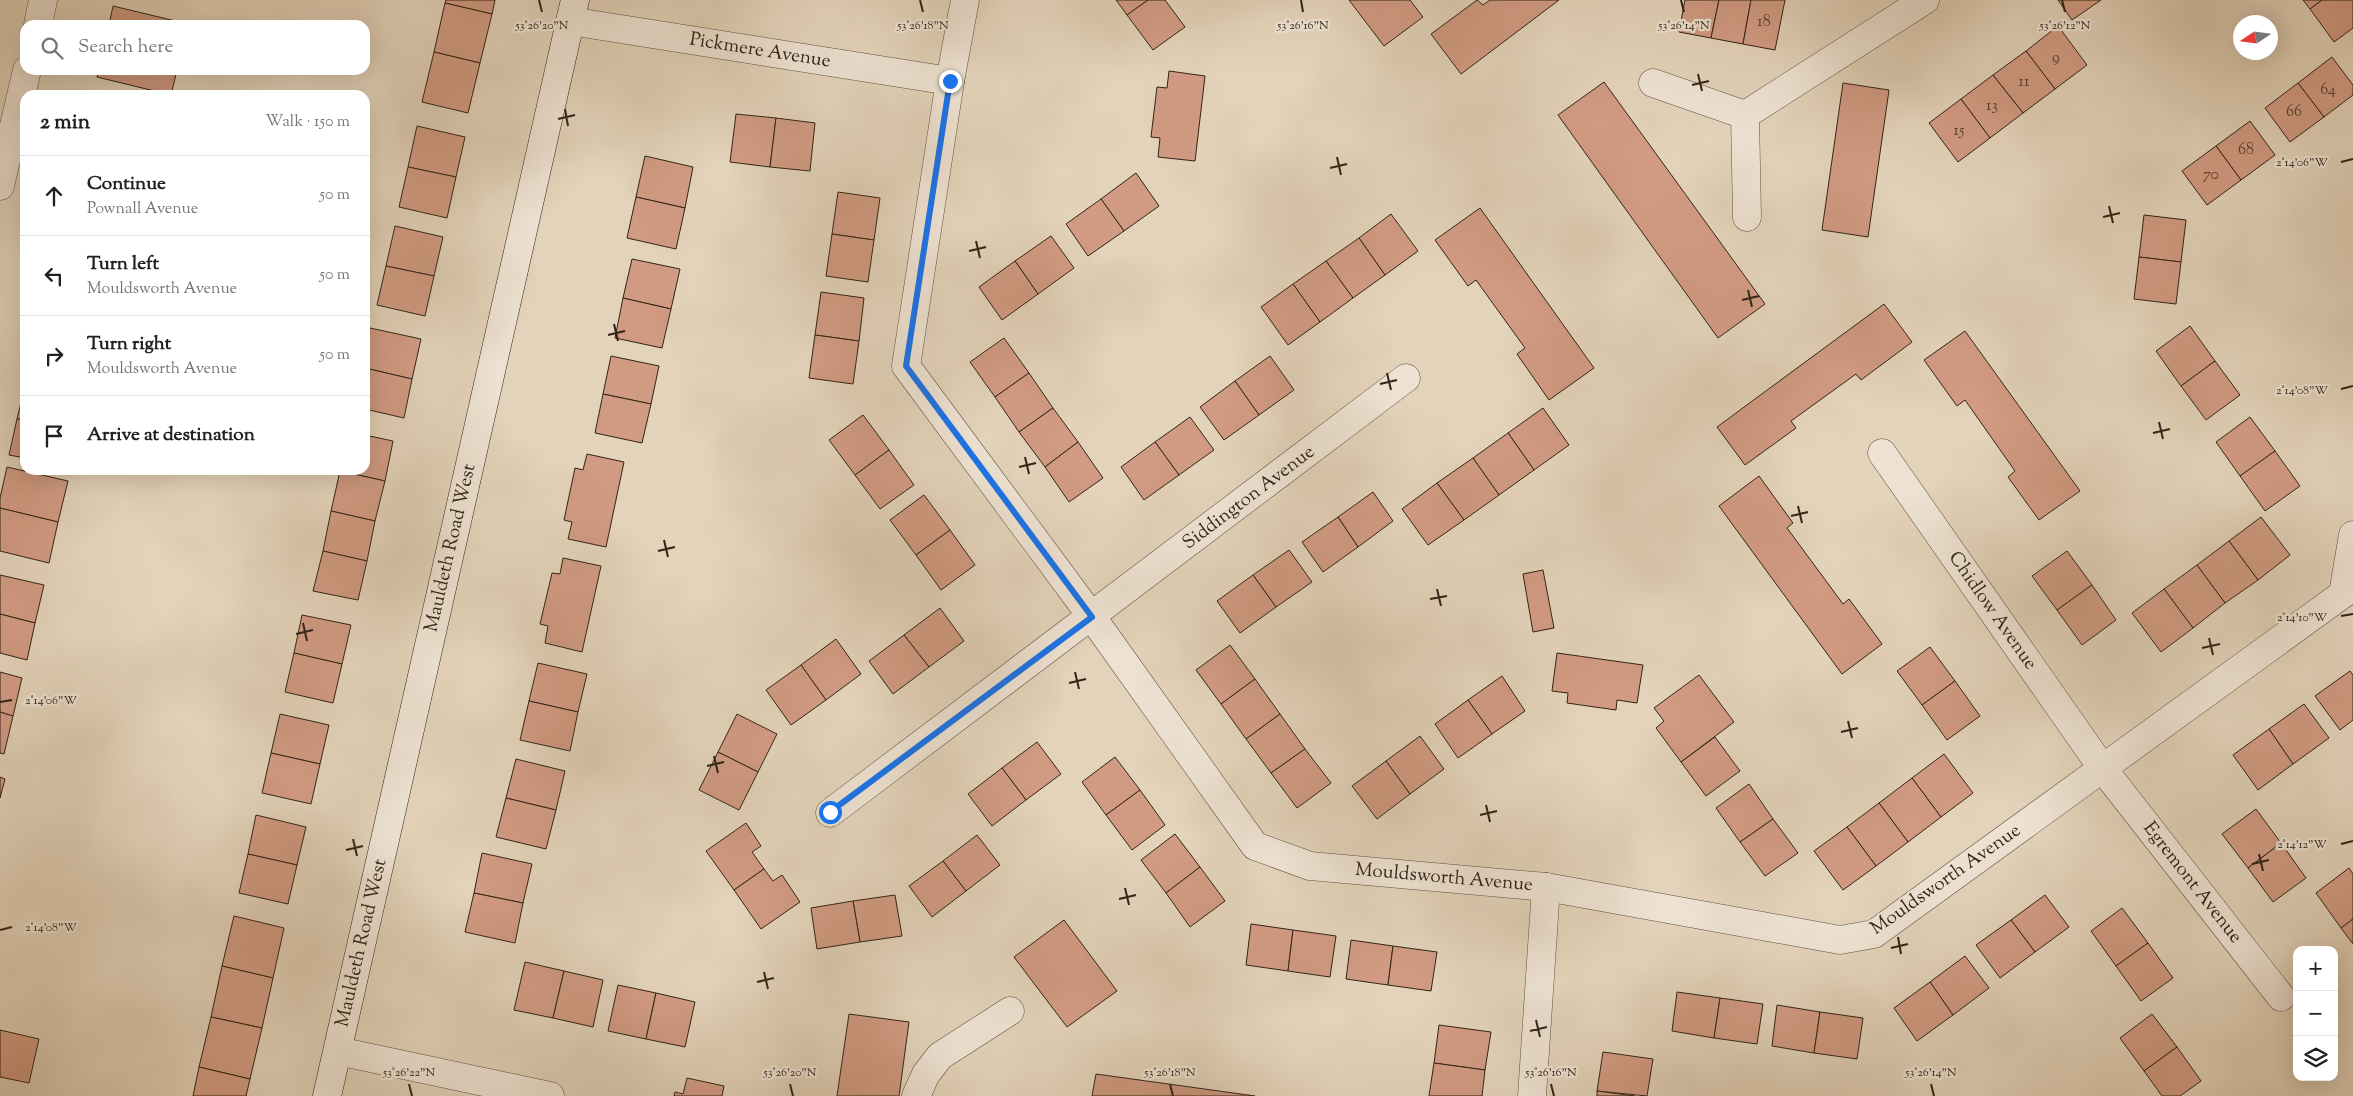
<!DOCTYPE html>
<meta charset="utf-8">
<style>
body{margin:0;font-family:"Sorts Mill Goudy",serif;background:#f6f6f6;color:#202124}
.controls{position:absolute;right:15px;bottom:15px;display:grid;overflow:hidden;border-radius:10px;box-shadow:0 5px 20px #0002}
.controls button{width:45px;height:45px;display:grid;place-items:center;padding:0;border:0;border-bottom:1px solid #e0e0e0;background:#fff;color:#202124;font:25px sans-serif}
.compass{position:absolute;left:2233px;top:15px;width:45px;height:45px;border-radius:50%;background:#fff;box-shadow:0 5px 20px #0002;rotate:257deg}
.stop{position:absolute;width:15px;height:15px;margin:-11px;border:4px solid #1a73e8;border-radius:50%;background:#fff}
.stop.end{background:#1a73e8;border-color:#fff;box-shadow:0 1px 5px #0008}
.list{margin:0;padding:0;list-style:none}
h2{display:flex;justify-content:space-between;align-items:center;height:65px;margin:0;padding:0 20px;font-size:21px}
h2 small{font-size:16px;font-weight:400;color:#757577}
.list li{display:grid;grid-template-columns:32px 1fr auto;gap:15px;align-items:center;box-sizing:border-box;height:80px;padding:0 20px;border-top:1px solid #e0e0e0}
.list b{display:block;font-size:19px;white-space:nowrap}
.list p{margin:0;font-size:16px;white-space:nowrap;color:#757577}
.list em{font-size:16px;font-style:normal;color:#757577}
.icon{flex:none;width:28px;height:28px;fill:none;stroke:currentColor;stroke-width:2;stroke-linecap:round;stroke-linejoin:round}
.map{position:relative;flex:none;width:2353px;height:1096px;overflow:hidden}
.search{position:absolute;background:#fff;box-shadow:0 5px 20px #0002;left:20px;top:20px;width:350px;height:55px;display:flex;align-items:center;gap:12px;box-sizing:border-box;padding:0 18px;border-radius:15px;color:#757577;font-size:19px}
.panel{position:absolute;background:#fff;box-shadow:0 5px 20px #0002;left:20px;top:90px;width:350px;height:385px;border-radius:15px}
.map>svg:first-child{display:block}
.building{fill:#d19b83;stroke:#312417}
.lines{fill:none;stroke-linecap:round;stroke-linejoin:round}
.street-casing{stroke:#5e5040;stroke-width:29}
.secondary-casing{stroke:#312417;stroke-width:29}
.street{stroke:#ede2d2;stroke-width:28}
.secondary{stroke:#ede2d2;stroke-width:28}
.route{stroke:#1a73e8;stroke-width:6}
.ticks{fill:none;stroke:#312417;stroke-width:2}
.labels{text-anchor:middle;dominant-baseline:central;stroke-width:4.5;stroke-linejoin:round;paint-order:stroke}
.number-label{font-size:16px;fill:#594232}
.street-label{font-size:19px;fill:#312417;stroke:#ede2d2}
.ticks-label{font-size:12px;text-anchor:middle;fill:#312417;stroke:#ede2d2;stroke-width:4.5;stroke-linejoin:round;paint-order:stroke}
</style>
<div class="map">
<svg width="2353" height="1096" viewBox="0 0 2353 1096">
<rect width="100%" height="100%" fill="#e3d3ba"/>
<filter id="stains"><feTurbulence type="fractalNoise" baseFrequency=".004" numOctaves="4"/><feColorMatrix values="0 0 0 0 .2 0 0 0 0 .09 0 0 0 0 .02 0 0 0 .5 -.17"/></filter>
<radialGradient id="worn" r=".72"><stop offset=".6" stop-color="#630" stop-opacity="0"/><stop offset="1" stop-color="#630" stop-opacity=".3"/></radialGradient>
<g class="building">
<path d="M446,0H495L492,14L445,3Z"/>
<path d="M1116,0H1148L1127,15Z"/>
<path d="M1148,0H1165L1185,27L1153,50L1127,15Z"/>
<path d="M1349,0H1410L1423,17L1384,46Z"/>
<path d="M1477,0L1483,5L1490,0H1559L1461,74L1431,34Z"/>
<path d="M1685,0H1719L1711,38L1679,32Z"/>
<path d="M1719,0H1751L1743,44L1711,38Z"/>
<path d="M1751,0H1785L1775,50L1743,44Z"/>
<path d="M2058,0H2101L2072,20Z"/>
<path d="M2303,0H2322L2310,9Z"/>
<path d="M2322,0H2353V28L2334,42L2310,9Z"/>
<path d="M445,3L492,14L480,63L434,52Z"/>
<path d="M113,6L188,24V25H109Z"/>
<path d="M2058,26L2087,65L2055,89L2026,51Z"/>
<path d="M2026,51L2055,89L2023,113L1993,75Z"/>
<path d="M434,52L480,63L468,113L422,102Z"/>
<path d="M2332,57L2353,85V95L2324,117L2298,83Z"/>
<path d="M99,70H177L171,95L97,77Z"/>
<path d="M1169,71L1205,76L1195,161L1158,157L1160,138L1151,137L1157,87L1167,88Z"/>
<path d="M1993,75L2023,113L1990,138L1961,99Z"/>
<path d="M1604,82L1765,304L1718,338L1558,115Z"/>
<path d="M1843,83L1889,90L1868,237L1822,230Z"/>
<path d="M2298,83L2324,117L2290,142L2265,108Z"/>
<path d="M1961,99L1990,138L1958,162L1929,123Z"/>
<path d="M736,114L776,118L770,167L730,162Z"/>
<path d="M776,118L815,123L810,171L770,167Z"/>
<path d="M2250,121L2275,155L2241,180L2216,146Z"/>
<path d="M417,126L465,137L456,177L408,167Z"/>
<path d="M2216,146L2241,180L2207,205L2182,171Z"/>
<path d="M645,156L693,167L685,208L636,197Z"/>
<path d="M408,167L456,177L447,218L399,207Z"/>
<path d="M1136,173L1159,206L1124,231L1101,199Z"/>
<path d="M838,192L880,198L874,240L832,234Z"/>
<path d="M636,197L685,208L676,249L627,238Z"/>
<path d="M1101,199L1124,231L1088,256L1066,224Z"/>
<path d="M1480,208L1594,368L1549,400L1517,354L1525,348L1476,280L1468,286L1435,240Z"/>
<path d="M1391,214L1418,251L1385,275L1359,238Z"/>
<path d="M2144,215L2186,220L2181,262L2139,257Z"/>
<path d="M395,226L443,237L434,276L386,266Z"/>
<path d="M832,234L874,240L868,282L826,276Z"/>
<path d="M1051,236L1074,268L1038,294L1015,261Z"/>
<path d="M1359,238L1385,275L1353,298L1326,261Z"/>
<path d="M2139,257L2181,262L2176,304L2134,299Z"/>
<path d="M632,259L680,269L671,309L623,298Z"/>
<path d="M1015,261L1038,294L1002,320L979,287Z"/>
<path d="M1326,261L1353,298L1320,322L1293,284Z"/>
<path d="M386,266L434,276L425,316L377,305Z"/>
<path d="M1293,284L1320,322L1288,345L1261,307Z"/>
<path d="M821,292L864,298L859,341L815,335Z"/>
<path d="M623,298L671,309L662,348L615,338Z"/>
<path d="M1884,304L1912,342L1861,380L1856,374L1791,421L1796,428L1745,465L1717,427Z"/>
<path d="M2190,326L2215,361L2181,386L2156,351Z"/>
<path d="M370,328L421,339L412,379L365,368V352Z"/>
<path d="M1965,331L2080,491L2039,520L2008,477L2015,471L1965,400L1957,406L1924,360Z"/>
<path d="M815,335L859,341L853,384L809,378Z"/>
<path d="M1004,338L1029,373L995,397L970,362Z"/>
<path d="M611,356L659,366L651,404L603,394Z"/>
<path d="M1270,356L1294,390L1259,415L1235,381Z"/>
<path d="M2215,361L2240,395L2206,420L2181,386Z"/>
<path d="M365,368L412,379L404,418L365,409Z"/>
<path d="M1029,373L1053,408L1019,432L995,397Z"/>
<path d="M1235,381L1259,415L1224,440L1200,407Z"/>
<path d="M25,386V420L17,419Z"/>
<path d="M603,394L651,404L642,443L595,433Z"/>
<path d="M1053,408L1078,442L1045,467L1019,432Z"/>
<path d="M1543,408L1569,445L1534,470L1508,433Z"/>
<path d="M863,415L889,450L855,475L829,440Z"/>
<path d="M1190,417L1214,450L1179,475L1155,442Z"/>
<path d="M2250,417L2275,451L2240,476L2216,442Z"/>
<path d="M17,419L25,420V458L9,455Z"/>
<path d="M1508,433L1534,470L1499,495L1473,458Z"/>
<path d="M365,435L393,441L385,481L340,471L365,470Z"/>
<path d="M1078,442L1103,478L1069,502L1045,467Z"/>
<path d="M1155,442L1179,475L1144,500L1121,467Z"/>
<path d="M889,450L914,485L880,509L855,475Z"/>
<path d="M2275,451L2300,486L2265,511L2240,476Z"/>
<path d="M587,454L624,462L606,547L568,539L572,522L564,520L575,468L583,470Z"/>
<path d="M1473,458L1499,495L1464,520L1437,483Z"/>
<path d="M7,467L68,481L58,522L0,508V498Z"/>
<path d="M340,471L385,481L375,521L331,511Z"/>
<path d="M1759,476L1793,523L1787,528L1843,604L1849,599L1882,644L1842,674L1719,506Z"/>
<path d="M1437,483L1464,520L1428,545L1402,509Z"/>
<path d="M1373,492L1393,521L1358,547L1338,517Z"/>
<path d="M924,495L950,530L916,555L890,520Z"/>
<path d="M0,508L58,522L49,563L0,551Z"/>
<path d="M331,511L375,521L367,561L323,551Z"/>
<path d="M1338,517L1358,547L1323,572L1302,542Z"/>
<path d="M2261,517L2290,555L2258,580L2229,541Z"/>
<path d="M950,530L975,565L941,590L916,555Z"/>
<path d="M2229,541L2258,580L2225,603L2197,565Z"/>
<path d="M1289,550L1312,582L1276,607L1253,575Z"/>
<path d="M323,551L367,561L358,600L313,591Z"/>
<path d="M2067,551L2092,585L2057,610L2032,576Z"/>
<path d="M563,558L601,566L582,652L545,643L548,626L540,624L552,573L560,574Z"/>
<path d="M2197,565L2225,603L2193,628L2164,589Z"/>
<path d="M1543,570L1554,628L1533,632L1523,574Z"/>
<path d="M0,575L44,585L35,623L0,614Z"/>
<path d="M1253,575L1276,607L1240,633L1217,601Z"/>
<path d="M2092,585L2116,620L2082,645L2057,610Z"/>
<path d="M2164,589L2193,628L2161,652L2132,613Z"/>
<path d="M940,608L964,641L929,667L904,635Z"/>
<path d="M0,614L35,623L27,660L0,653Z"/>
<path d="M302,615L351,625L342,664L294,653Z"/>
<path d="M904,635L929,667L893,694L869,661Z"/>
<path d="M836,639L861,674L826,700L801,665Z"/>
<path d="M1230,645L1255,679L1221,704L1196,670Z"/>
<path d="M1930,647L1955,681L1922,705L1897,671Z"/>
<path d="M294,653L342,664L333,703L285,692Z"/>
<path d="M1557,653L1643,665L1637,703L1617,700L1616,710L1567,703L1568,693L1552,691Z"/>
<path d="M538,663L587,674L578,712L529,701Z"/>
<path d="M801,665L826,700L791,725L766,690Z"/>
<path d="M2350,671L2353,675V720L2340,730L2315,696Z"/>
<path d="M0,672L22,678L13,716L0,712Z"/>
<path d="M1699,675L1734,722L1681,762L1656,728L1664,721L1654,708Z"/>
<path d="M1502,676L1525,711L1492,734L1468,700Z"/>
<path d="M1255,679L1280,714L1246,739L1221,704Z"/>
<path d="M1955,681L1980,716L1947,740L1922,705Z"/>
<path d="M1468,700L1492,734L1458,758L1435,724Z"/>
<path d="M529,701L578,712L570,751L520,740Z"/>
<path d="M2304,704L2329,738L2293,764L2269,729Z"/>
<path d="M0,712L13,716L4,754L0,753Z"/>
<path d="M280,714L329,725L320,764L271,753Z"/>
<path d="M737,714L777,734L758,772L718,752Z"/>
<path d="M1280,714L1305,749L1271,773L1246,739Z"/>
<path d="M2269,729L2293,764L2258,790L2233,755Z"/>
<path d="M1420,736L1444,769L1410,794L1386,761Z"/>
<path d="M1715,737L1740,771L1706,796L1681,762Z"/>
<path d="M1037,742L1061,774L1026,800L1002,768Z"/>
<path d="M1305,749L1331,783L1297,808L1271,773Z"/>
<path d="M718,752L758,772L739,810L699,790Z"/>
<path d="M271,753L320,764L311,804L262,793Z"/>
<path d="M1944,754L1973,793L1941,817L1912,778Z"/>
<path d="M1115,757L1140,790L1106,815L1082,782Z"/>
<path d="M516,759L565,771L556,810L506,798Z"/>
<path d="M1386,761L1410,794L1377,819L1352,786Z"/>
<path d="M1002,768L1026,800L992,826L968,794Z"/>
<path d="M0,777L5,779L0,798Z"/>
<path d="M1912,778L1941,817L1908,842L1879,803Z"/>
<path d="M1749,784L1773,819L1740,842L1716,808Z"/>
<path d="M1140,790L1165,825L1132,850L1106,815Z"/>
<path d="M506,798L556,810L546,849L496,837Z"/>
<path d="M1879,803L1908,842L1876,866L1847,827Z"/>
<path d="M2256,809L2281,843L2248,868L2222,834Z"/>
<path d="M256,815L306,827L297,865L248,854Z"/>
<path d="M1773,819L1798,853L1765,876L1740,842Z"/>
<path d="M746,823L761,846L752,852L764,869L734,890L706,851Z"/>
<path d="M1847,827L1876,866L1843,890L1814,851Z"/>
<path d="M1175,834L1200,867L1166,893L1141,860Z"/>
<path d="M977,835L1000,865L966,891L943,861Z"/>
<path d="M2281,843L2306,878L2273,902L2248,868Z"/>
<path d="M482,853L532,864L523,903L474,893Z"/>
<path d="M248,854L297,865L288,904L239,893Z"/>
<path d="M943,861L966,891L932,917L909,886Z"/>
<path d="M1200,867L1225,901L1190,927L1166,893Z"/>
<path d="M2349,868L2353,874V919L2341,928L2316,893Z"/>
<path d="M764,869L773,881L782,875L800,902L761,929L734,890Z"/>
<path d="M474,893L523,903L515,943L465,932Z"/>
<path d="M895,895L902,936L860,942L853,901Z"/>
<path d="M2045,895L2069,927L2035,952L2011,920Z"/>
<path d="M853,901L860,942L817,949L811,908Z"/>
<path d="M2122,908L2148,943L2116,966L2091,931Z"/>
<path d="M234,916L284,928L273,978L222,966Z"/>
<path d="M2353,919V944L2341,928Z"/>
<path d="M1064,920L1117,991L1067,1027L1014,957Z"/>
<path d="M2011,920L2035,952L2000,978L1976,945Z"/>
<path d="M1251,924L1293,930L1288,971L1246,965Z"/>
<path d="M1293,930L1336,936L1330,977L1288,971Z"/>
<path d="M1351,940L1393,946L1388,985L1346,979Z"/>
<path d="M2148,943L2173,978L2141,1001L2116,966Z"/>
<path d="M1393,946L1437,952L1431,991L1388,985Z"/>
<path d="M1965,956L1989,988L1953,1015L1930,982Z"/>
<path d="M525,962L564,971L553,1018L514,1010Z"/>
<path d="M222,966L273,978L262,1028L211,1017Z"/>
<path d="M564,971L603,980L593,1027L553,1018Z"/>
<path d="M1930,982L1953,1015L1917,1041L1894,1008Z"/>
<path d="M618,985L656,993L646,1039L608,1031Z"/>
<path d="M1677,992L1720,998L1714,1038L1672,1031Z"/>
<path d="M656,993L695,1002L685,1047L646,1039Z"/>
<path d="M1720,998L1763,1004L1757,1044L1714,1038Z"/>
<path d="M1777,1005L1820,1012L1814,1053L1772,1046Z"/>
<path d="M1820,1012L1863,1018L1857,1059L1814,1053Z"/>
<path d="M849,1014L909,1022L899,1096H837Z"/>
<path d="M2152,1014L2177,1047L2144,1071L2120,1038Z"/>
<path d="M211,1017L262,1028L250,1079L199,1067Z"/>
<path d="M1439,1025L1491,1032L1485,1070L1434,1063Z"/>
<path d="M0,1030L39,1039L29,1083L0,1077Z"/>
<path d="M2177,1047L2201,1081L2180,1096H2162L2144,1071Z"/>
<path d="M1603,1052L1653,1059L1647,1096L1597,1091Z"/>
<path d="M1434,1063L1485,1070L1482,1096H1429Z"/>
<path d="M199,1067L250,1079L246,1096H193Z"/>
<path d="M1096,1074L1255,1096H1092Z"/>
<path d="M687,1078L724,1086L722,1096H674L675,1092L683,1094Z"/>
<path d="M1597,1091L1635,1096H1597Z"/>
</g>
<g class="lines">
<defs>
<g id="street">
<path d="M965,0L950,81L906,366L1092,617L1255,846L1310,866L1546,887L1840,940L1874,934L2343,594L2353,535"/>
<path d="M570,21L950,81"/>
<path d="M38,25L43,0"/>
<path d="M1653,83L1745,115L1747,217"/>
<path d="M1745,115L1925,0"/>
<path d="M0,186L27,70"/>
<path d="M1882,453L2103,769L2281,997"/>
<path d="M830,813L1406,378"/>
<path d="M338,1051L550,1096"/>
<path d="M916,1096L926,1074L940,1056L1010,1011"/>
<path d="M1532,1096L1546,887"/>
</g>
<path id="secondary" d="M327,1096L575,0"/>
</defs>
<use href="#street" class="street-casing"/>
<use href="#secondary" class="secondary-casing"/>
<use href="#street" class="street"/>
<use href="#secondary" class="secondary"/>
</g>
<g class="lines">
<path class="route" d="M830,812L1092,617L906,366L950,81"/>
</g>
<path class="ticks" d="M539,0L542,12M920,0L923,12M1301,0L1303,12M1681,0L1684,12M2062,0L2065,12M1698,74L1702,91M1692,85L1709,81M565,109L568,126M558,119L575,115M1337,157L1341,175M2341,162L2353,159M1330,168L1347,164M2109,206L2113,223M2103,217L2120,213M976,241L980,258M969,251L986,247M1748,290L1752,307M1742,300L1759,296M614,324L618,341M608,335L625,331M1387,373L1391,390M1380,384L1397,380M2341,389L2353,386M2159,422L2163,439M2153,433L2170,429M1025,457L1029,474M1019,467L1036,463M1798,506L1802,523M1791,516L1808,512M664,540L668,557M658,551L675,547M1437,589L1441,606M1430,599L1447,596M2341,616L2353,614M303,623L307,641M296,634L313,630M2209,638L2213,655M2202,648L2220,644M1075,672L1079,689M1069,683L1086,679M0,702L12,700M1848,721L1852,738M1841,732L1858,728M714,756L718,773M707,766L724,762M1486,805L1490,822M1480,815L1497,811M353,839L357,856M2341,844L2353,841M346,850L363,846M2259,854L2263,871M2252,864L2269,860M1125,888L1129,905M1119,899L1136,895M0,930L12,927M1898,937L1901,954M1891,948L1908,944M764,972L768,989M757,982L774,978M1536,1020L1540,1037M1530,1031L1547,1027M409,1084L412,1096M790,1084L793,1096M1170,1084L1173,1096M1551,1084L1554,1096M1931,1084L1934,1096"/>
<g class="labels">
<g class="number-label">
<text x="1764" y="22">18</text>
<text x="2056" y="58">9</text>
<text x="2024" y="82">11</text>
<text x="2328" y="90">64</text>
<text x="1992" y="106">13</text>
<text x="2294" y="112">66</text>
<text x="1959" y="131">15</text>
<text x="2246" y="150">68</text>
<text x="2211" y="175">70</text>
</g>
<g class="street-label">
<text transform="translate(760 51) rotate(9)">Pickmere Avenue</text>
<text transform="translate(1249 498) rotate(-37)">Siddington Avenue</text>
<text transform="translate(451 548) rotate(-77)">Mauldeth Road West</text>
<text transform="translate(1992 611) rotate(55)">Chidlow Avenue</text>
<text transform="translate(1444 878) rotate(5)">Mouldsworth Avenue</text>
<text transform="translate(1946 880) rotate(-35)">Mouldsworth Avenue</text>
<text transform="translate(2192 883) rotate(52)">Egremont Avenue</text>
<text transform="translate(362 943) rotate(-77)">Mauldeth Road West</text>
</g>
</g>
<g class="ticks-label">
<text x="542" y="29">53°26'20"N</text>
<text x="923" y="29">53°26'18"N</text>
<text x="1303" y="29">53°26'16"N</text>
<text x="1684" y="29">53°26'14"N</text>
<text x="2065" y="29">53°26'12"N</text>
<text x="2302" y="166">2°14'06"W</text>
<text x="2302" y="394">2°14'08"W</text>
<text x="2302" y="621">2°14'10"W</text>
<text x="51" y="704">2°14'06"W</text>
<text x="2302" y="848">2°14'12"W</text>
<text x="51" y="931">2°14'08"W</text>
<text x="409" y="1076">53°26'22"N</text>
<text x="790" y="1076">53°26'20"N</text>
<text x="1170" y="1076">53°26'18"N</text>
<text x="1551" y="1076">53°26'16"N</text>
<text x="1931" y="1076">53°26'14"N</text>
</g>
<rect width="100%" height="100%" filter="url(#stains)"/>
<rect width="100%" height="100%" fill="url(#worn)"/>
</svg>
<div class="controls">
<button>+</button>
<button>−</button>
<button><svg class="icon" aria-label="layers" viewBox="0 0 24 24"><path d="M12 4l9 5-9 5-9-5zM3 14l9 5 9-5"/></svg></button>
</div>
<svg class="compass" viewBox="-18 -18 36 36"><path d="M0-13l5 13h-10z" fill="#e53935"/><path d="M0 13l5-13h-10z" fill="#757577"/></svg>
<div class="stop" style="left:830px;top:812px"></div>
<div class="stop end" style="left:950px;top:81px"></div>
<div class="search"><svg class="icon" aria-label="search" viewBox="0 0 24 24"><circle cx="10" cy="10" r="6"/><path d="M15 15l6 6"/></svg>Search here</div>
<section class="panel">
<h2>2 min<small>Walk · 150 m</small></h2>
<ul class="list">
<li><svg class="icon" aria-label="ahead" viewBox="0 0 24 24"><path d="M12 20V5M6 11l6-6 6 6"/></svg><div><b>Continue</b><p>Pownall Avenue</p></div><em>50 m</em></li>
<li><svg class="icon" aria-label="left" viewBox="0 0 24 24"><path d="M17 20v-9H6M10 6l-5 5 5 5"/></svg><div><b>Turn left</b><p>Mouldsworth Avenue</p></div><em>50 m</em></li>
<li><svg class="icon" aria-label="right" viewBox="0 0 24 24"><path d="M7 20v-9h11M14 6l5 5-5 5"/></svg><div><b>Turn right</b><p>Mouldsworth Avenue</p></div><em>50 m</em></li>
<li><svg class="icon" aria-label="arrive" viewBox="0 0 24 24"><path d="M6 21V4h12l-3 4 3 4H6"/></svg><div><b>Arrive at destination</b></div></li>
</ul>
</section>
</div>
